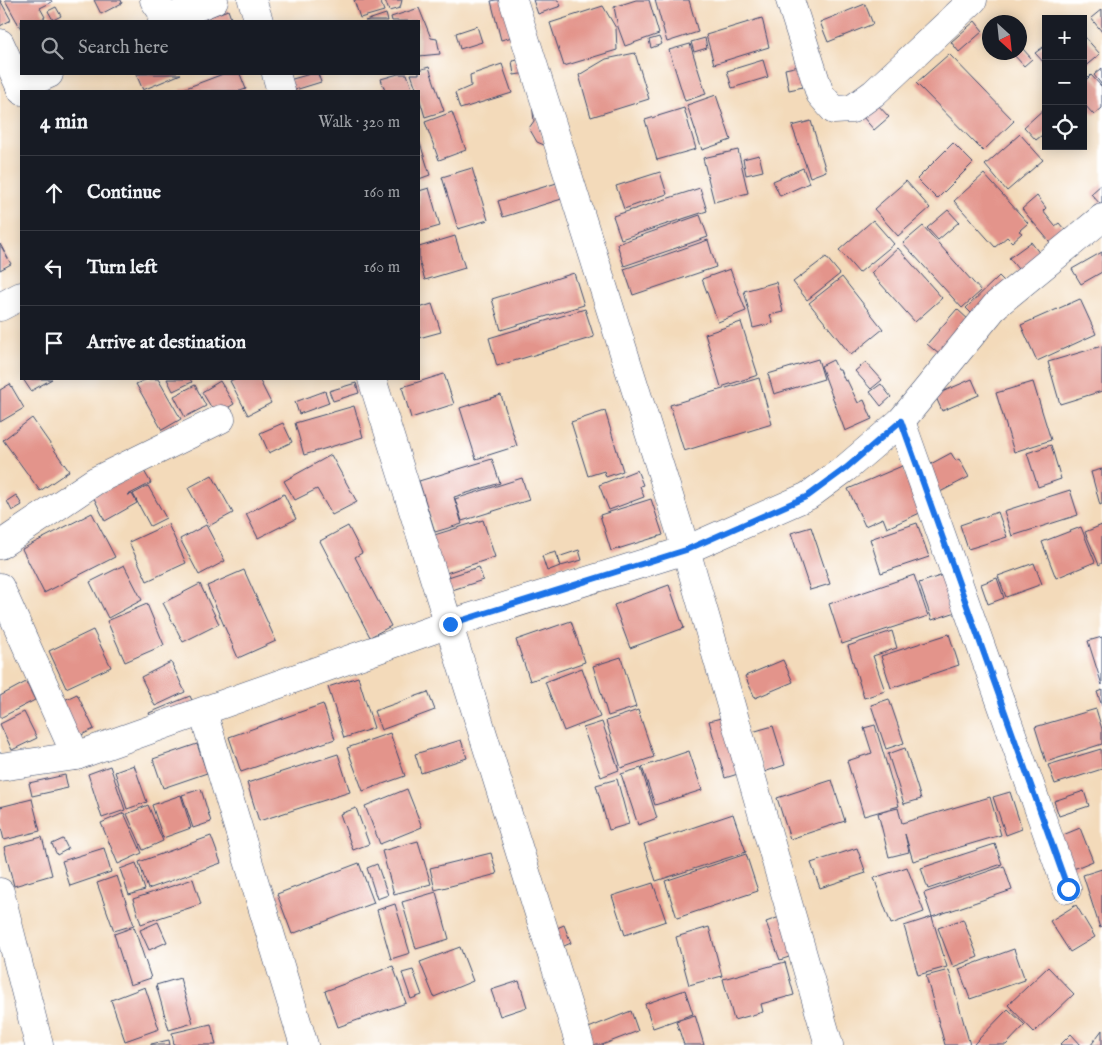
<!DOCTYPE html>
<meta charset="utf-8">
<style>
body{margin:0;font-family:"IM FELL English",serif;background:#242831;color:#f1f3f6}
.controls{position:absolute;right:15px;top:15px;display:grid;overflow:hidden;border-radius:0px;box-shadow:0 2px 12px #0003}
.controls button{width:45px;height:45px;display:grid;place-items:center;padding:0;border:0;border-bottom:1px solid #363941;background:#171b24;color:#f1f3f6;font:25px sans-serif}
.compass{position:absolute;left:982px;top:15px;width:45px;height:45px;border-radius:50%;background:#171b24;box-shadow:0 2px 12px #0003;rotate:153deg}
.stop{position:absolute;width:15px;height:15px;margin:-11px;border:4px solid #1a73e8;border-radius:50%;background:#fff}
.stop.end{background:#1a73e8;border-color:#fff;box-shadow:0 1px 5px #0008}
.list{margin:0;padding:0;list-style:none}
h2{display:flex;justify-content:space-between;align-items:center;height:65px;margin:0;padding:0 20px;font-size:21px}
h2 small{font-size:16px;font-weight:400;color:#9ea1a6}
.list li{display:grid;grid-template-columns:32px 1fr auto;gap:15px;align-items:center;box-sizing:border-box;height:75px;padding:0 20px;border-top:1px solid #363941}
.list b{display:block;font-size:19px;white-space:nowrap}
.list em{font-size:16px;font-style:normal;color:#9ea1a6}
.icon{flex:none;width:28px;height:28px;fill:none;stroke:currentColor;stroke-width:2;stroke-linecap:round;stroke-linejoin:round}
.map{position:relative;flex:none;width:1102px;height:1045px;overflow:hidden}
.search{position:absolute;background:#171b24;box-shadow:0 2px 12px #0003;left:20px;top:20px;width:400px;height:55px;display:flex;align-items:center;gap:12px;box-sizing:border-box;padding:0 18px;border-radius:0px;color:#9ea1a6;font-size:19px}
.panel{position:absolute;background:#171b24;box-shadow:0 2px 12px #0003;left:20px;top:90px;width:400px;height:290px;border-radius:0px}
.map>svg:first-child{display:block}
.building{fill:#e3948b}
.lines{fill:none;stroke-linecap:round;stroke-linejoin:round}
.minor-casing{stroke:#3b496c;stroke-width:29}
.minor{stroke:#fff;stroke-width:28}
.route{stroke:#1a73e8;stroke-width:6}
</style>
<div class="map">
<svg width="1102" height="1045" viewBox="0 0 1102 1045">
<rect width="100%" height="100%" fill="#fff"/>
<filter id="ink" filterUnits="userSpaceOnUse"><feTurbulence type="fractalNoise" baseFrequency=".02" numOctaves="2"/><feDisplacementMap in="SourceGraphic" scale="10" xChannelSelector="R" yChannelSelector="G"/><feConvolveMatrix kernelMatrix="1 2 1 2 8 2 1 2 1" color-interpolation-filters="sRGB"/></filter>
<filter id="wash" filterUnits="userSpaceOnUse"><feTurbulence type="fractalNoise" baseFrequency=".0096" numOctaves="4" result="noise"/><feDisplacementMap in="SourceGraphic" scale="20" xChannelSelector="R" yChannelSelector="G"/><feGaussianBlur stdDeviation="1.12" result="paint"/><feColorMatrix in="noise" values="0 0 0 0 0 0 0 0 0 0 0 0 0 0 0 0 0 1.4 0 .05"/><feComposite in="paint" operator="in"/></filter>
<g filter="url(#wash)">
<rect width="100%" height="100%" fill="#f3daba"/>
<g id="blocks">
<g class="building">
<path d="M0,0L11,20L0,26Z"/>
<path d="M5,0H51L52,2L40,8L45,17L39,21H21V29Z"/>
<path d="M94,0H121L122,3L101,14Z"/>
<path d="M354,0H380L384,11L360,18Z"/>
<path d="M385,0H402L400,8L389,11Z"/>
<path d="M496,0H507L516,36L501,40L491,1Z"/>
<path d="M533,0H558L561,6L538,14Z"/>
<path d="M636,0H649L659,34L625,46L618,27L614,7Z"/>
<path d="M655,0H689L698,32L667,42Z"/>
<path d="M865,4L873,24L828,42L820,22Z"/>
<path d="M603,6L616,28L617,50L564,66L550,23Z"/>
<path d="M56,7L61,16L53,20L48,11Z"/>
<path d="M419,8L431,38L437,39L440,54L419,56V21H392L391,17Z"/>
<path d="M1102,9V32L1091,18Z"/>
<path d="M228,10L232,21H198Z"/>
<path d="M386,14L388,21H365Z"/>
<path d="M762,18L769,47L714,64L706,35Z"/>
<path d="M975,21L983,31L959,52L951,42Z"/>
<path d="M477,26L482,42L460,49L456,33Z"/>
<path d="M1083,35L1100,54L1083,68Z"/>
<path d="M659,37L662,44L651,48L649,40Z"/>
<path d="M705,38L707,48L694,52L691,42Z"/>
<path d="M690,44L706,94L685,101L669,50Z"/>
<path d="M1046,45V65L1035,53Z"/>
<path d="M1022,48L1032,59L1024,66L1014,55L1020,52Z"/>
<path d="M635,53L649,99L591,117L579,75L606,59Z"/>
<path d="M949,54L1014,121L983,151L916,83Z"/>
<path d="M525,59L527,73L514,75L512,61Z"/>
<path d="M763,60L768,77L732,88L727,71Z"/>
<path d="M502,64L512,93L460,109L455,93L471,86L470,75Z"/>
<path d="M799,66L803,87L789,90L785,69Z"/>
<path d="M429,67L444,111L425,117L419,97V91H417L411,74H419V70Z"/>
<path d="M1102,68V85L1094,75Z"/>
<path d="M136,74H181L143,90Z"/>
<path d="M223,74H240L246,89L240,91H178Z"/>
<path d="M310,74H318L321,82L292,91L289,80Z"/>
<path d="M398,74H407L413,91H385L381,79Z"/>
<path d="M1091,75L1102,87V108L1094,115L1083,103V83Z"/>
<path d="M716,95L731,140L702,150L687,105Z"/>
<path d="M532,103L544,145L537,142L529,128L534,121Z"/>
<path d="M877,104L889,117L874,130L863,117Z"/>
<path d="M1046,107V132L1036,140L1024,127Z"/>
<path d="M684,108L696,149L657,160L645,120Z"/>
<path d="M452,112L466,150L439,160L425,122Z"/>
<path d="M811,121L826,171L810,177L792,126Z"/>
<path d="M1020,134L1043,160L1007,191L985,165Z"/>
<path d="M419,140L430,175L419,179Z"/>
<path d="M953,143L973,163L937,199L917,179Z"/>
<path d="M738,150L748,193L714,202L703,158Z"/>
<path d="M759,155L763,171L746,175L743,159Z"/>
<path d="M472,168L488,220L458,229L442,177Z"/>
<path d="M803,168L809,183L780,196L773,181Z"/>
<path d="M660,172L667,194L624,209L616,186Z"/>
<path d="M984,174L1028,223L1019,231L1022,233L1012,242L1007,237L995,247L954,201Z"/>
<path d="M906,181L930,208L898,236L874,209Z"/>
<path d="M560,182L565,198L503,217L498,201Z"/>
<path d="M1102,184V206L1091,194Z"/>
<path d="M429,188L440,226L419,232V191Z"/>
<path d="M700,188L707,211L621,239L613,216Z"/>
<path d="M1037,196L1046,208L1043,211L1055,226L1059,223L1069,235L1054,247L1022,209Z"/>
<path d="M948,210L959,222L938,240L927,228Z"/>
<path d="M700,215L708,237L624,266L617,244Z"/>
<path d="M873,220L894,244L859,273L839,250Z"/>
<path d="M923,226L981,291L962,308L903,243Z"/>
<path d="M455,236L465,268L425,280L419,261V247Z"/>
<path d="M708,240L716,267L633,295L624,269Z"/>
<path d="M1031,242L1043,258L1022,274L1009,258Z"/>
<path d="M0,244L11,264L0,270Z"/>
<path d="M898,248L942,298L915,322L871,273Z"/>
<path d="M1102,252V272L1081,284L1072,269Z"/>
<path d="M826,257L840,274L807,300L793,282Z"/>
<path d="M730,269L746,311L718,322L702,279Z"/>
<path d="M574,273L584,305L501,330L492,299Z"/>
<path d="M999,276L1008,285L975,317L966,308Z"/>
<path d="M842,277L883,329L851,355L809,303Z"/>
<path d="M776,282L783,312L770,315L773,323L753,328L744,291Z"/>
<path d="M1080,299L1096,334L1037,361L1021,325Z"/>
<path d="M432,304L441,332L419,338V308Z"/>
<path d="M585,309L594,337L497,366L489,338Z"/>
<path d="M957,309L970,321L940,355L927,344Z"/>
<path d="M741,322L758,375L721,387L705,334Z"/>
<path d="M1102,346V391L1060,404L1048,362Z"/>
<path d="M818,359L824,379L774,394L768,374Z"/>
<path d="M833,360L838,370H840L845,381L847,380L858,403L864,400L872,419L845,431L821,366Z"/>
<path d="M866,362L882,380L871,389L855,371Z"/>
<path d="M444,374L454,404L411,418L402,387Z"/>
<path d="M759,378L772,424L684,451L670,405Z"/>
<path d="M23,379H52L31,391Z"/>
<path d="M147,379H158L181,419L162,430L136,384Z"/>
<path d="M167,379H190L192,382L173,391Z"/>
<path d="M234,379H259L271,403L248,415L230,381Z"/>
<path d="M972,379L979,395L942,411L935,395Z"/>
<path d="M220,381L234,404L216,415L202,392Z"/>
<path d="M1033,382L1051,440L1014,452L996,393Z"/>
<path d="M356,383L359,393L333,401L329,391Z"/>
<path d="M10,384L24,408L0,422V390Z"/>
<path d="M881,384L891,397L881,406L870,392Z"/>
<path d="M195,385L206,406L185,417L174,396Z"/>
<path d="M325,391L329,403L299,414L295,402Z"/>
<path d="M501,395L517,446L476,459L460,408Z"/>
<path d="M354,406L363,437L304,455L295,423Z"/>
<path d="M605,411L623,471L606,477L604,471L588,476L571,422Z"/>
<path d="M32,418L69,471L40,491L3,440Z"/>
<path d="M283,423L292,442L269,453L260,433Z"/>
<path d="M1051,445L1061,479L1038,487L1027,453Z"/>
<path d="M951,453L956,461L959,459L969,477L940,492L927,466Z"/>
<path d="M331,455L357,502L332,515L317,489L295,500L284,481Z"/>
<path d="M492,459L500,483L454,497L462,524L435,532L419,481Z"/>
<path d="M902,466L922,512L887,528L883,518L865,526L848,489Z"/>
<path d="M1102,469V504L1100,505L1091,472Z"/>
<path d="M637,470L643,485L640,486L644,497L609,510L599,485Z"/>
<path d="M144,471L151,483L128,495L132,494L137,503L105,521L93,496Z"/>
<path d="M212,475L233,513L209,526L188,488Z"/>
<path d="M522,478L529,500L462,521L455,499Z"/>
<path d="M148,486L166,518L150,526L133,494Z"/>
<path d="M1070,490L1078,515L1012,536L1004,511Z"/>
<path d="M284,494L296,519L258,538L246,514Z"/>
<path d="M16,495L22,505L12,511L7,501Z"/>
<path d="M651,499L663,535L611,551L600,515Z"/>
<path d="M998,512L1007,537L968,549L960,525Z"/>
<path d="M92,513L115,557L44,593L22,549Z"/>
<path d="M483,520L495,557L443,574L431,536Z"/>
<path d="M917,523L929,557L881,573L870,539Z"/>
<path d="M168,524L186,563L147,581L129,542Z"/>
<path d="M206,525L225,561L199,575L180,539Z"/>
<path d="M1102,525V563L1099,565L1085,532Z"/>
<path d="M348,526L362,553L355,557L391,626L370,637L320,541Z"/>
<path d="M811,527L830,584L810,590L791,533Z"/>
<path d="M1081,527L1095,562L1056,578L1042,542Z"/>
<path d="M579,550L582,560L561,566L558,557Z"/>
<path d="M556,552L560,566L547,571L542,556Z"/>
<path d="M1034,563L1042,584L1006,597L998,576Z"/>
<path d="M124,565L142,600L108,618L90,582Z"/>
<path d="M479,567L483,580L446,592L442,579Z"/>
<path d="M244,570L276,641L238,658L207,586Z"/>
<path d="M914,575L928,616L842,644L829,604Z"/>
<path d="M943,575L956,612L932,620L919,583Z"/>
<path d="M997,578L1004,598L988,604L981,584Z"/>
<path d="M200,584L219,624L183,642L163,603Z"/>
<path d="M669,585L684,628L630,648L614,605Z"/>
<path d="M147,604L164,645L125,662L107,621Z"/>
<path d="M571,621L585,662L530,681L516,640Z"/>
<path d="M93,630L111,667L66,688L49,651Z"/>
<path d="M892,631L897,648L873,656L885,691L864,698L848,646Z"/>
<path d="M949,634L959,665L891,688L881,656Z"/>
<path d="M1102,637V685L1088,641Z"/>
<path d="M621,657L636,707L608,716L593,666Z"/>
<path d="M783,660L793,682L755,698L745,676Z"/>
<path d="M171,662L185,692L155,706L141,677Z"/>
<path d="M582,668L600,717L564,731L545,682Z"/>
<path d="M358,677L374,728L344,738L328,687Z"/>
<path d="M26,682L35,700L0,718V696Z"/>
<path d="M1102,690V706L1097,692Z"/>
<path d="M428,692L435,710L381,730L374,711Z"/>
<path d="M77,694L94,729L77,737L60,702Z"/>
<path d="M190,696L196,709L155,726L149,713Z"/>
<path d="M889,699L904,743L886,749L871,705Z"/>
<path d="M323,704L335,739L241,772L229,737Z"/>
<path d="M1096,709L1102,729V744L1046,762L1035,727Z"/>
<path d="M638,710L654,757L621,768L606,721Z"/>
<path d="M24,712L37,738L12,750L0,724Z"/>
<path d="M725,717L741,773L725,778L709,721Z"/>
<path d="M602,722L619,770L601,777L583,728Z"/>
<path d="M875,725L899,806L864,816L847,761L872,753L864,728Z"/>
<path d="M773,726L785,765L764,772L752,732Z"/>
<path d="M390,733L405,776L363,791L347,748Z"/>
<path d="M461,740L467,758L421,773L415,754Z"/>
<path d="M197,744L207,773L163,788L153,759Z"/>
<path d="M905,748L921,799L904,804L888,754Z"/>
<path d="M1101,749L1102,769L1055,784L1048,765Z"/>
<path d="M689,751L702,790L655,805L642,767Z"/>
<path d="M338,754L350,792L259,821L247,783Z"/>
<path d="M134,765L147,802L127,809L115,772Z"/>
<path d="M110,766L125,810L102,818L88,774Z"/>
<path d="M641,768L657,818L638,825L621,774Z"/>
<path d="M65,775L68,788L32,796L29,783Z"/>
<path d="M617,779L629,824L609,830L596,785Z"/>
<path d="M832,780L845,821L790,839L777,798Z"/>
<path d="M201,789L211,822L193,828L182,795Z"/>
<path d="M407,789L422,827L380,844L365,806Z"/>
<path d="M1084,791L1089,806L1059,816L1054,801Z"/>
<path d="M1010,792L1022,829L1006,835L993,797Z"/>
<path d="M181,795L191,828L163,838L152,805Z"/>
<path d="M990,797L1001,835L913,861L905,834L909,852L889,857L878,813L898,808L902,823Z"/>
<path d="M32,799L40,831L4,840L0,824V807Z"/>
<path d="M148,805L163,841L143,850L127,814Z"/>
<path d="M356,808L369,844L353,850L340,814Z"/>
<path d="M124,813L142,853L118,864L101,823Z"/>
<path d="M733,814L746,852L656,881L644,844Z"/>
<path d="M1080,828L1093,861L1071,870L1058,837Z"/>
<path d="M211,836L221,863L148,889L139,862Z"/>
<path d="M42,837L52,875L14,886L4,847Z"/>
<path d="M63,839L68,849L57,855L52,844Z"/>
<path d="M418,841L431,884L394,894L382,851Z"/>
<path d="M995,844L1002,864L928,889L921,868Z"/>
<path d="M104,848L111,872L70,886L62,861Z"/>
<path d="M857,848L866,873L820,888L811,863Z"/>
<path d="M491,853L497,874L435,890L430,868Z"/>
<path d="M746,854L758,891L677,918L665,881Z"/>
<path d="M136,863L145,890L129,895L120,869Z"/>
<path d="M359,863L374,903L292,934L277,894Z"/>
<path d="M377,864L388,895L377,899L367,868Z"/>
<path d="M1004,866L1012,890L932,917L924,893Z"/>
<path d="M907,867L924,912L891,924L874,878Z"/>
<path d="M1102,869V927L1100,928L1083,875Z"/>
<path d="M117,876L134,925L114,931L97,883Z"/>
<path d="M193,879L201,904L141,924L133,899Z"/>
<path d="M653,883L666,921L625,935L612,896Z"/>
<path d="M436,892L449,939L416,949L402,902Z"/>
<path d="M395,904L410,953L391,959L377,910Z"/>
<path d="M1076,905L1095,937L1070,952L1050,921Z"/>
<path d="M785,915L798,954L780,960L766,922Z"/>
<path d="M932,917L947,967L918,975L904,926Z"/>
<path d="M963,919L978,957L953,967L938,928Z"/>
<path d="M158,922L167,942L149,950L140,930Z"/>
<path d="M564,925L571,943L557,949L550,931Z"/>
<path d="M134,927L151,978L130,985L114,934Z"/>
<path d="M709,927L722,976L689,985L676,937Z"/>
<path d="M460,947L473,981L434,997L420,962Z"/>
<path d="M1014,949L1025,980L970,999L959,969Z"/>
<path d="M785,962L794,995L761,1004L763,1012L734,1020L723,979Z"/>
<path d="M393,966L406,1003L338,1027L325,991Z"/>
<path d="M1048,967L1074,994L1034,1032L1008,1005Z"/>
<path d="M413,970L422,995L411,999L402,973Z"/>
<path d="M949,970L970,1045H945L926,976Z"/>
<path d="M180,978L193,1023L169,1030L156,985Z"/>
<path d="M519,981L527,1007L500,1016L491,990Z"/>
<path d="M145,987L159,1029L125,1041L111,1000Z"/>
<path d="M685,990L693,1014L653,1028L645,1004Z"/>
<path d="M1008,1009L1025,1025L1006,1045H973Z"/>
<path d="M631,1011L638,1031L602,1045H592L586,1029Z"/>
<path d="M695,1015L704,1045H684L676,1021Z"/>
<path d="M211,1024L216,1045H174L172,1033Z"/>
<path d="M1102,1030V1045H1091Z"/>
<path d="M1071,1034L1081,1045H1060Z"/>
<path d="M169,1040L170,1045H151V1044Z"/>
</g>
</g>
</g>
<g filter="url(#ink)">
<use href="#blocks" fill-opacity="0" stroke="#3b496c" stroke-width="1"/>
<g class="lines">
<defs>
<g id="minor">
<path d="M154,0L167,19"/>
<path d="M252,0L259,21"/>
<path d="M513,0L686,550L829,1045"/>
<path d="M790,0L820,94L834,110L852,109L874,93L973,0"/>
<path d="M162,21L214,0"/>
<path d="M0,43L22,91"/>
<path d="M276,74L281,91"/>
<path d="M20,87L49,74"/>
<path d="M0,307L21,296"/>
<path d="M372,379L580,1045"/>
<path d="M901,421L1067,889"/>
<path d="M0,545L95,481L221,419"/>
<path d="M0,587L76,756"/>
<path d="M203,712L304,1045"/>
<path d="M0,767L76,756L449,624L686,550L808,496L846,468L901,421L996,305L1102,218"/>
<path d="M0,892L39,1045"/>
</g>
</defs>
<use href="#minor" class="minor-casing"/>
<use href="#minor" class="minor"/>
</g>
</g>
<g class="lines" filter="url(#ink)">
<path class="route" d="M450,624L686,550L808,496L846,468L901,421L1068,889"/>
</g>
</svg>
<div class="controls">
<button>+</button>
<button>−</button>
<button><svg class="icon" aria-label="locate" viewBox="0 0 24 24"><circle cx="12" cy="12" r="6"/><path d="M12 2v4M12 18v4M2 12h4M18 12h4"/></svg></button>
</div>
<svg class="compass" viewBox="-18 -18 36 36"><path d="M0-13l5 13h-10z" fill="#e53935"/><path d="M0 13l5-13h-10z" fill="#9ea1a6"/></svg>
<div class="stop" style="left:1068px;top:889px"></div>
<div class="stop end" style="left:450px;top:624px"></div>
<div class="search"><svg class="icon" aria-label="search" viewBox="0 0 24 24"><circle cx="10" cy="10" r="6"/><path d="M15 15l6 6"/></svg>Search here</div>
<section class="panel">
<h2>4 min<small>Walk · 320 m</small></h2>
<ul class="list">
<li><svg class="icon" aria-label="ahead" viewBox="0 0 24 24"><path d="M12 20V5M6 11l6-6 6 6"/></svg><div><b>Continue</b></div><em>160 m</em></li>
<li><svg class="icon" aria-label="left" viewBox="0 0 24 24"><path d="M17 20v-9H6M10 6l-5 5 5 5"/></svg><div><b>Turn left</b></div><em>160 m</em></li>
<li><svg class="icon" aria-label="arrive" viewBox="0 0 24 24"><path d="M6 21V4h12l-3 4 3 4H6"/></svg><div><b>Arrive at destination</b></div></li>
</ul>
</section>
</div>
